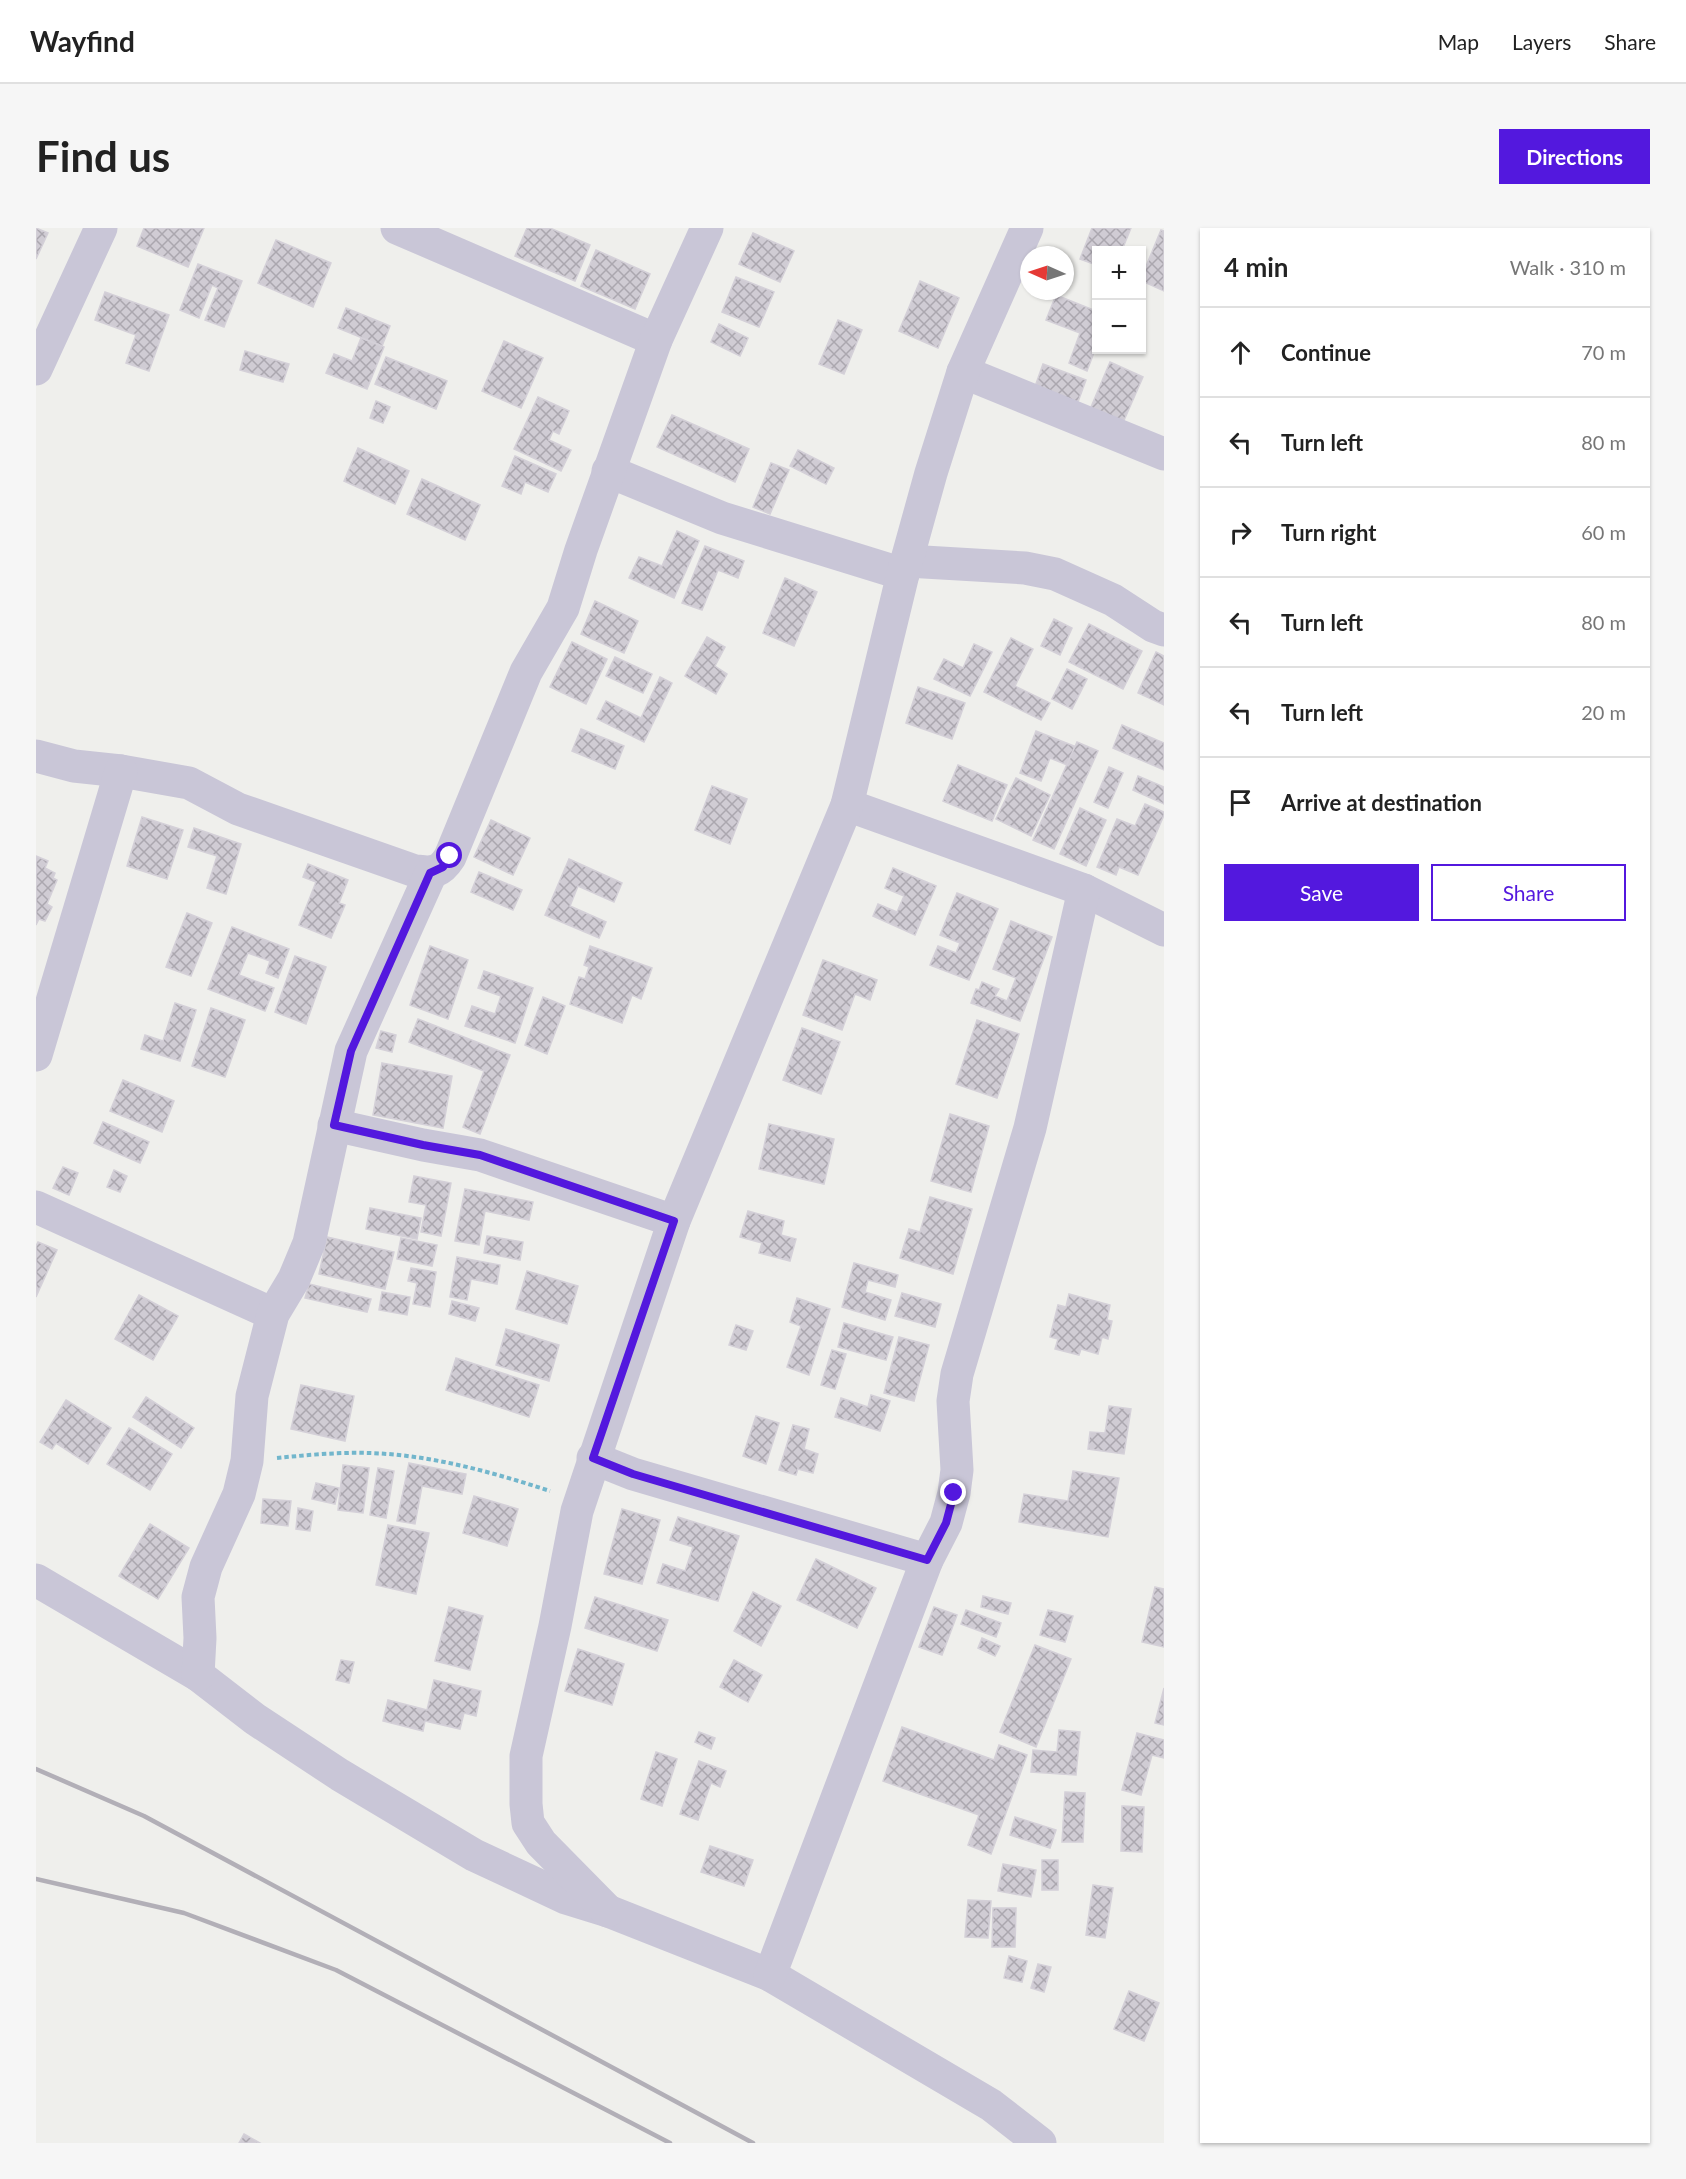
<!DOCTYPE html>
<meta charset="utf-8">
<style>
body{margin:0;font-family:Lato,sans-serif;background:#f6f6f6;color:#222}
.controls{position:absolute;right:18px;top:18px;display:grid;overflow:hidden;border-radius:0px;box-shadow:0 2px 4px #0004}
.controls button{width:54px;height:54px;display:grid;place-items:center;padding:0;border:0;border-bottom:2px solid #e0e0e0;background:#fff;color:#222;font:30px sans-serif}
.compass{position:absolute;left:984px;top:18px;width:54px;height:54px;border-radius:50%;background:#fff;box-shadow:0 2px 4px #0004;rotate:273deg}
.stop{position:absolute;width:18px;height:18px;margin:-14px;border:4px solid #5318de;border-radius:50%;background:#fff}
.stop.end{background:#5318de;border-color:#fff;box-shadow:0 2px 6px #0008}
.list{margin:0;padding:0;list-style:none}
h2{display:flex;justify-content:space-between;align-items:center;height:78px;margin:0;padding:0 24px;font-size:26px}
h2 small{font-size:20px;font-weight:400;color:#767676}
.list li{display:grid;grid-template-columns:39px 1fr auto;gap:18px;align-items:center;box-sizing:border-box;height:90px;padding:0 24px;border-top:2px solid #e0e0e0}
.list b{display:block;font-size:22px;white-space:nowrap}
.list em{font-size:20px;font-style:normal;color:#767676}
.actions{display:flex;gap:12px;padding:18px 24px}
.actions a{flex:1;padding:14px 0;border:2px solid #5318de;border-radius:0px;text-align:center;font-size:21px;color:#5318de}
.actions .main{background:#5318de;color:#fff}
.icon{flex:none;width:33px;height:33px;fill:none;stroke:currentColor;stroke-width:2;stroke-linecap:round;stroke-linejoin:round}
.map{position:relative;flex:none;width:1128px;height:1915px;overflow:hidden;border-radius:0px}
header{display:flex;align-items:center;gap:36px;box-sizing:border-box;height:84px;padding:0 30px;background:#fff;border-bottom:2px solid #e0e0e0}
header strong{font-size:28px}
nav{display:flex;gap:33px;margin-inline-start:auto;font-size:21px}
.intro{display:flex;align-items:center;justify-content:space-between;box-sizing:border-box;height:144px;padding:0 36px}
h1{margin:0;font-size:42px}
.button{padding:15px 27px;border-radius:0px;background:#5318de;color:#fff;font-size:21px;font-weight:700}
main{display:flex;gap:36px;padding:0 36px}
aside{flex:1;background:#fff;border-radius:0px;box-shadow:0 2px 4px #0004}
.map>svg:first-child{display:block}
.building{fill:url(#building-cross-hatch);stroke:#d4d0d8;stroke-width:1.5}
.lines{fill:none;stroke-linecap:round;stroke-linejoin:round}
.path{stroke:#72b6cc;stroke-width:4;stroke-dasharray:4.5 3;stroke-linecap:butt}
.street{stroke:#c9c6d7;stroke-width:33}
.rail{stroke:#b2afb7;stroke-width:4.5}
.route{stroke:#5318de;stroke-width:8}
</style>
<header>
<strong>Wayfind</strong>
<nav><a>Map</a><a>Layers</a><a>Share</a></nav>
</header>
<div class="intro"><h1>Find us</h1><a class="button">Directions</a></div>
<main>
<div class="map">
<svg width="1128" height="1915" viewBox="0 0 1128 1915">
<defs>
<pattern id="building-cross-hatch" width="8" height="8" patternUnits="userSpaceOnUse" patternTransform="scale(1.5)"><rect width="8" height="8" fill="#d0ccd4"/><path d="M0 0l8 8M0 8l8-8" fill="none" stroke="#aba7af"/></pattern>
</defs>
<rect width="100%" height="100%" fill="#efefec"/>
<g class="building">
<path d="M0,0L12,5L0,31Z"/>
<path d="M108,0H168L152,39L101,18Z"/>
<path d="M491,0H514L554,17L539,53L479,28Z"/>
<path d="M1056,0H1095L1086,22H1060V37L1044,31Z"/>
<path d="M1125,2L1128,3V63L1106,53V48Z"/>
<path d="M717,5L758,23L744,54L703,36Z"/>
<path d="M240,12L295,35L277,79L222,55Z"/>
<path d="M560,22L614,46L599,81L545,58Z"/>
<path d="M162,36L206,53L188,99L169,92L182,60L176,57L163,90L144,82Z"/>
<path d="M700,49L738,64L723,99L686,84Z"/>
<path d="M884,53L923,70L902,120L863,103Z"/>
<path d="M69,64L133,87L113,143L90,135L100,107L59,92Z"/>
<path d="M1020,67L1060,83V119L1051,143L1033,135L1044,105L1010,92Z"/>
<path d="M310,80L354,98L346,118L302,100Z"/>
<path d="M802,92L826,102L808,146L783,136Z"/>
<path d="M683,96L712,110L704,128L675,114Z"/>
<path d="M325,110L348,119L331,161L290,145L298,126L316,133Z"/>
<path d="M468,113L507,130L485,180L446,163Z"/>
<path d="M209,123L253,136L247,154L204,142Z"/>
<path d="M350,129L411,153L400,181L339,156Z"/>
<path d="M1074,134L1107,149L1082,206L1050,191Z"/>
<path d="M1007,136L1050,152L1039,182L996,167Z"/>
<path d="M502,169L533,183L523,206L517,203L513,212L535,222L525,243L478,221Z"/>
<path d="M340,173L354,179L347,195L334,190Z"/>
<path d="M636,187L713,221L699,254L621,219Z"/>
<path d="M322,220L373,243L359,276L308,253Z"/>
<path d="M762,222L798,240L790,256L754,238Z"/>
<path d="M479,228L520,246L512,264L489,254L485,266L466,258Z"/>
<path d="M735,235L753,242L734,286L717,279Z"/>
<path d="M386,251L444,277L429,312L371,286Z"/>
<path d="M641,303L663,313L638,370L593,350L603,329L626,338Z"/>
<path d="M669,318L708,333L702,350L682,342L666,382L646,375Z"/>
<path d="M749,350L781,364L758,418L727,405Z"/>
<path d="M559,373L602,393L588,425L545,406Z"/>
<path d="M1018,391L1036,400L1024,427L1005,418Z"/>
<path d="M1053,396L1106,423L1087,461L1033,434Z"/>
<path d="M671,409L689,419L679,438L691,446L680,466L649,448Z"/>
<path d="M975,410L997,421L979,458L1014,475L1005,492L948,464Z"/>
<path d="M536,414L571,431L550,476L514,459Z"/>
<path d="M938,416L956,424L934,468L898,451L908,431L927,440Z"/>
<path d="M1120,424L1128,428V477L1102,465Z"/>
<path d="M579,429L616,446L607,465L570,448Z"/>
<path d="M1031,441L1051,451L1036,481L1016,471Z"/>
<path d="M624,449L636,455L608,514L561,491L570,473L605,490Z"/>
<path d="M882,459L929,475L916,511L870,495Z"/>
<path d="M1086,497L1128,515V542L1077,520Z"/>
<path d="M545,501L588,518L579,541L536,523Z"/>
<path d="M1000,503L1048,522L1041,541L1014,530L1005,553L984,545Z"/>
<path d="M1041,514L1062,523L1018,621L997,612Z"/>
<path d="M922,537L971,557L956,593L907,573Z"/>
<path d="M1073,539L1087,545L1072,580L1058,574Z"/>
<path d="M1102,548L1128,559V576L1097,562Z"/>
<path d="M980,550L1014,567L995,608L960,591Z"/>
<path d="M676,558L711,571L694,616L659,602Z"/>
<path d="M1109,576L1128,584V587L1102,647L1083,639L1080,647L1061,639L1081,591L1099,598Z"/>
<path d="M1044,580L1070,592L1050,638L1024,626Z"/>
<path d="M106,589L147,602L131,651L91,638Z"/>
<path d="M455,592L494,610L477,647L438,629Z"/>
<path d="M158,600L205,616L190,666L171,660L181,628L152,619Z"/>
<path d="M0,628L12,633L9,640L19,645L17,650L21,652L11,676L16,679L9,693L3,691L0,697Z"/>
<path d="M533,631L586,655L578,674L542,658L534,678L570,694L563,710L509,687Z"/>
<path d="M272,636L312,652L303,675L309,677L295,710L263,697L280,654L267,649Z"/>
<path d="M857,640L900,658L879,707L837,688L842,676L861,684L868,668L849,660Z"/>
<path d="M443,644L486,662L477,682L435,664Z"/>
<path d="M921,665L962,681L933,752L894,737L902,718L920,725L924,715L904,707Z"/>
<path d="M151,685L176,695L155,748L130,739Z"/>
<path d="M975,693L1016,709L984,793L935,775L940,761L943,762L946,754L963,761L959,768L971,773L980,750L957,741Z"/>
<path d="M196,699L253,721L242,750L230,745L234,733L212,725L203,747L238,760L229,783L172,761Z"/>
<path d="M394,718L432,732L412,791L374,777Z"/>
<path d="M554,718L616,740L605,771L596,767L586,795L534,776L543,749L549,751L553,739L548,737Z"/>
<path d="M259,728L290,739L270,796L239,784Z"/>
<path d="M787,732L841,752L834,772L819,766L806,802L767,787Z"/>
<path d="M448,743L497,760L479,815L429,798L436,778L459,786L465,768L442,760Z"/>
<path d="M507,769L529,778L511,826L489,817Z"/>
<path d="M139,775L160,782L144,833L105,821L109,807L127,813Z"/>
<path d="M175,780L209,792L189,849L156,838Z"/>
<path d="M382,791L474,827L444,906L427,899L448,843L373,814Z"/>
<path d="M941,792L983,806L961,870L920,856Z"/>
<path d="M766,800L804,814L785,866L747,852Z"/>
<path d="M345,803L360,807L356,824L340,820Z"/>
<path d="M346,835L416,848L407,900L337,887Z"/>
<path d="M87,852L138,873L126,904L74,883Z"/>
<path d="M914,886L953,898L935,964L895,953Z"/>
<path d="M67,894L113,914L104,935L58,915Z"/>
<path d="M733,896L798,911L788,956L723,941Z"/>
<path d="M27,939L42,945L33,967L17,960Z"/>
<path d="M78,942L91,948L84,964L71,959Z"/>
<path d="M378,948L415,955L405,1008L385,1004L390,977L373,974Z"/>
<path d="M429,961L497,974L493,992L449,983L443,1017L419,1013Z"/>
<path d="M894,969L936,981L917,1046L864,1030L873,1001L884,1004Z"/>
<path d="M334,980L385,990L381,1011L330,1001Z"/>
<path d="M712,983L748,993L745,1007L760,1011L754,1033L723,1025L726,1015L704,1009Z"/>
<path d="M451,1008L487,1014L484,1032L448,1025Z"/>
<path d="M291,1009L358,1024L349,1061L283,1046Z"/>
<path d="M365,1010L401,1017L396,1038L361,1031Z"/>
<path d="M2,1014L21,1022L0,1069V1018Z"/>
<path d="M421,1029L464,1037L461,1056L435,1051L431,1072L414,1069Z"/>
<path d="M818,1035L862,1047L859,1059L832,1052L829,1064L855,1072L849,1092L806,1079Z"/>
<path d="M375,1040L400,1044L394,1079L377,1076L381,1055L372,1053Z"/>
<path d="M491,1043L542,1058L531,1096L480,1081Z"/>
<path d="M273,1056L335,1071L331,1084L269,1070Z"/>
<path d="M346,1064L374,1069L371,1087L343,1082Z"/>
<path d="M866,1065L905,1076L899,1099L859,1088Z"/>
<path d="M1033,1066L1074,1077L1071,1092L1076,1093L1072,1111L1066,1109L1062,1126L1045,1121L1043,1127L1019,1121L1022,1111L1014,1109L1022,1077L1030,1079Z"/>
<path d="M103,1067L142,1088L117,1132L79,1111Z"/>
<path d="M761,1070L794,1081L773,1147L751,1139L765,1098L754,1094Z"/>
<path d="M416,1073L443,1080L439,1093L413,1086Z"/>
<path d="M808,1095L857,1109L850,1132L802,1119Z"/>
<path d="M700,1097L717,1103L710,1122L693,1117Z"/>
<path d="M470,1101L523,1117L513,1153L460,1137Z"/>
<path d="M863,1109L893,1117L878,1173L848,1165Z"/>
<path d="M796,1122L810,1126L799,1161L785,1157Z"/>
<path d="M420,1130L503,1157L493,1189L410,1162Z"/>
<path d="M265,1157L318,1168L309,1213L255,1201Z"/>
<path d="M835,1167L854,1173L844,1203L799,1189L805,1170L832,1179Z"/>
<path d="M110,1169L158,1200L145,1220L97,1189Z"/>
<path d="M30,1172L75,1200L52,1236L20,1215L16,1221L4,1214Z"/>
<path d="M1073,1178L1095,1181L1088,1226L1052,1221L1054,1204L1069,1205Z"/>
<path d="M720,1188L743,1195L730,1236L707,1228Z"/>
<path d="M757,1197L773,1201L768,1221L782,1226L777,1245L762,1241L760,1247L743,1242Z"/>
<path d="M93,1200L136,1226L114,1262L71,1236Z"/>
<path d="M373,1235L430,1246L426,1266L386,1258L379,1296L361,1293Z"/>
<path d="M307,1237L333,1240L327,1285L302,1282Z"/>
<path d="M342,1240L358,1243L350,1290L334,1287Z"/>
<path d="M1037,1243L1083,1250L1072,1309L983,1294L988,1266L1032,1273Z"/>
<path d="M280,1255L303,1260L299,1276L276,1271Z"/>
<path d="M438,1268L482,1281L471,1318L427,1305Z"/>
<path d="M227,1271L255,1273L252,1298L225,1295Z"/>
<path d="M262,1280L277,1283L274,1303L260,1301Z"/>
<path d="M586,1281L624,1292L606,1356L568,1346Z"/>
<path d="M642,1289L703,1308L682,1373L621,1355L627,1336L649,1343L657,1319L634,1312Z"/>
<path d="M114,1296L153,1320L122,1371L83,1348Z"/>
<path d="M352,1297L393,1305L380,1366L340,1357Z"/>
<path d="M780,1331L840,1360L821,1400L761,1372Z"/>
<path d="M1119,1359L1128,1361V1419L1106,1414Z"/>
<path d="M717,1364L745,1378L725,1418L698,1403Z"/>
<path d="M947,1368L975,1375L972,1386L945,1379Z"/>
<path d="M559,1369L632,1392L621,1423L549,1400Z"/>
<path d="M413,1379L447,1388L434,1442L399,1433Z"/>
<path d="M898,1379L921,1387L906,1427L883,1419Z"/>
<path d="M930,1382L965,1395L960,1409L925,1396Z"/>
<path d="M1012,1382L1037,1388L1029,1414L1004,1407Z"/>
<path d="M946,1410L964,1418L959,1428L942,1420Z"/>
<path d="M999,1417L1035,1431L1000,1519L964,1504Z"/>
<path d="M542,1421L588,1436L576,1477L529,1463Z"/>
<path d="M305,1432L318,1434L313,1455L300,1452Z"/>
<path d="M698,1432L726,1447L712,1474L684,1459Z"/>
<path d="M398,1452L445,1463L440,1488L428,1485L424,1501L389,1493L387,1503L347,1493L352,1472L391,1482Z"/>
<path d="M1128,1460V1497L1119,1495Z"/>
<path d="M866,1499L958,1532L963,1517L991,1527L955,1626L932,1617L943,1587L847,1553Z"/>
<path d="M1023,1502L1044,1504L1040,1547L995,1544L997,1522L1021,1524Z"/>
<path d="M663,1504L679,1510L675,1521L659,1514Z"/>
<path d="M1101,1505L1128,1512V1530L1116,1527L1105,1567L1086,1562Z"/>
<path d="M620,1524L641,1531L626,1578L605,1571Z"/>
<path d="M663,1533L690,1543L684,1559L675,1555L662,1592L644,1586Z"/>
<path d="M1029,1564L1049,1565L1047,1614H1026Z"/>
<path d="M1086,1578L1108,1579L1106,1624L1085,1623Z"/>
<path d="M979,1589L1020,1602L1014,1620L974,1607Z"/>
<path d="M674,1618L717,1632L708,1658L665,1644Z"/>
<rect x="1006" y="1632" width="16" height="30"/>
<path d="M967,1636L1000,1642L995,1669L962,1663Z"/>
<path d="M1057,1657L1077,1660L1069,1710L1050,1707Z"/>
<path d="M932,1672L955,1673L952,1710L929,1709Z"/>
<path d="M957,1680H980L979,1719H956Z"/>
<path d="M973,1728L991,1733L986,1754L968,1750Z"/>
<path d="M1002,1736L1015,1739L1008,1764L995,1760Z"/>
<path d="M1093,1763L1123,1775L1108,1813L1078,1801Z"/>
<path d="M208,1906L224,1915H203Z"/>
</g>
<g class="lines">
<path class="path" d="M241,1230C271,1227 303,1224 334,1225C395,1227 456,1244 514,1263"/>
<g class="street">
<path d="M361,0L620,112"/>
<path d="M0,141L65,0"/>
<path d="M927,144L1128,226"/>
<path d="M572,243L686,290L867,346"/>
<path d="M871,333L989,340L1019,346L1077,372L1117,398L1128,402"/>
<path d="M0,528L38,538L85,543L153,555L202,581L379,643C397,645 404,645 414,629L490,444L527,380L545,322L620,112L671,0"/>
<path d="M811,577L1048,662L1128,702"/>
<path d="M0,827L85,543"/>
<path d="M298,897L387,917L444,927L638,993"/>
<path d="M0,979L237,1086"/>
<path d="M557,1230L597,1246L891,1332"/>
<path d="M0,1352L162,1447L219,1491L304,1547L438,1627L530,1670L572,1683L734,1747L955,1877L1004,1915"/>
<path d="M162,1447L164,1410L162,1369L170,1339L203,1266L211,1233L216,1168L237,1086L258,1051L273,1015L315,823L395,645"/>
<path d="M572,1683L505,1615L492,1595L490,1576V1528L519,1398L541,1283L638,993L811,577L867,346L895,245L927,144L991,0"/>
<path d="M734,1747L891,1332L910,1295L918,1265L921,1242L917,1173L921,1146L994,900L1048,662"/>
</g>
<g class="rail">
<path d="M0,1541L108,1588L717,1915"/>
<path d="M0,1651L148,1685L300,1742L634,1915"/>
</g>
</g>
<g class="lines">
<path class="route" d="M414,628L407,639L394,645L315,823L298,897L387,917L444,927L638,993L557,1230L597,1246L891,1332L910,1295L918,1265"/>
</g>
</svg>
<div class="controls">
<button>+</button>
<button>−</button>
</div>
<svg class="compass" viewBox="-18 -18 36 36"><path d="M0-13l5 13h-10z" fill="#e53935"/><path d="M0 13l5-13h-10z" fill="#767676"/></svg>
<div class="stop" style="left:414px;top:628px"></div>
<div class="stop end" style="left:918px;top:1265px"></div>
</div>
<aside>
<h2>4 min<small>Walk · 310 m</small></h2>
<ul class="list">
<li><svg class="icon" aria-label="ahead" viewBox="0 0 24 24"><path d="M12 20V5M6 11l6-6 6 6"/></svg><div><b>Continue</b></div><em>70 m</em></li>
<li><svg class="icon" aria-label="left" viewBox="0 0 24 24"><path d="M17 20v-9H6M10 6l-5 5 5 5"/></svg><div><b>Turn left</b></div><em>80 m</em></li>
<li><svg class="icon" aria-label="right" viewBox="0 0 24 24"><path d="M7 20v-9h11M14 6l5 5-5 5"/></svg><div><b>Turn right</b></div><em>60 m</em></li>
<li><svg class="icon" aria-label="left" viewBox="0 0 24 24"><path d="M17 20v-9H6M10 6l-5 5 5 5"/></svg><div><b>Turn left</b></div><em>80 m</em></li>
<li><svg class="icon" aria-label="left" viewBox="0 0 24 24"><path d="M17 20v-9H6M10 6l-5 5 5 5"/></svg><div><b>Turn left</b></div><em>20 m</em></li>
<li><svg class="icon" aria-label="arrive" viewBox="0 0 24 24"><path d="M6 21V4h12l-3 4 3 4H6"/></svg><div><b>Arrive at destination</b></div></li>
</ul>
<div class="actions"><a class="main">Save</a><a>Share</a></div>
</aside>
</main>
